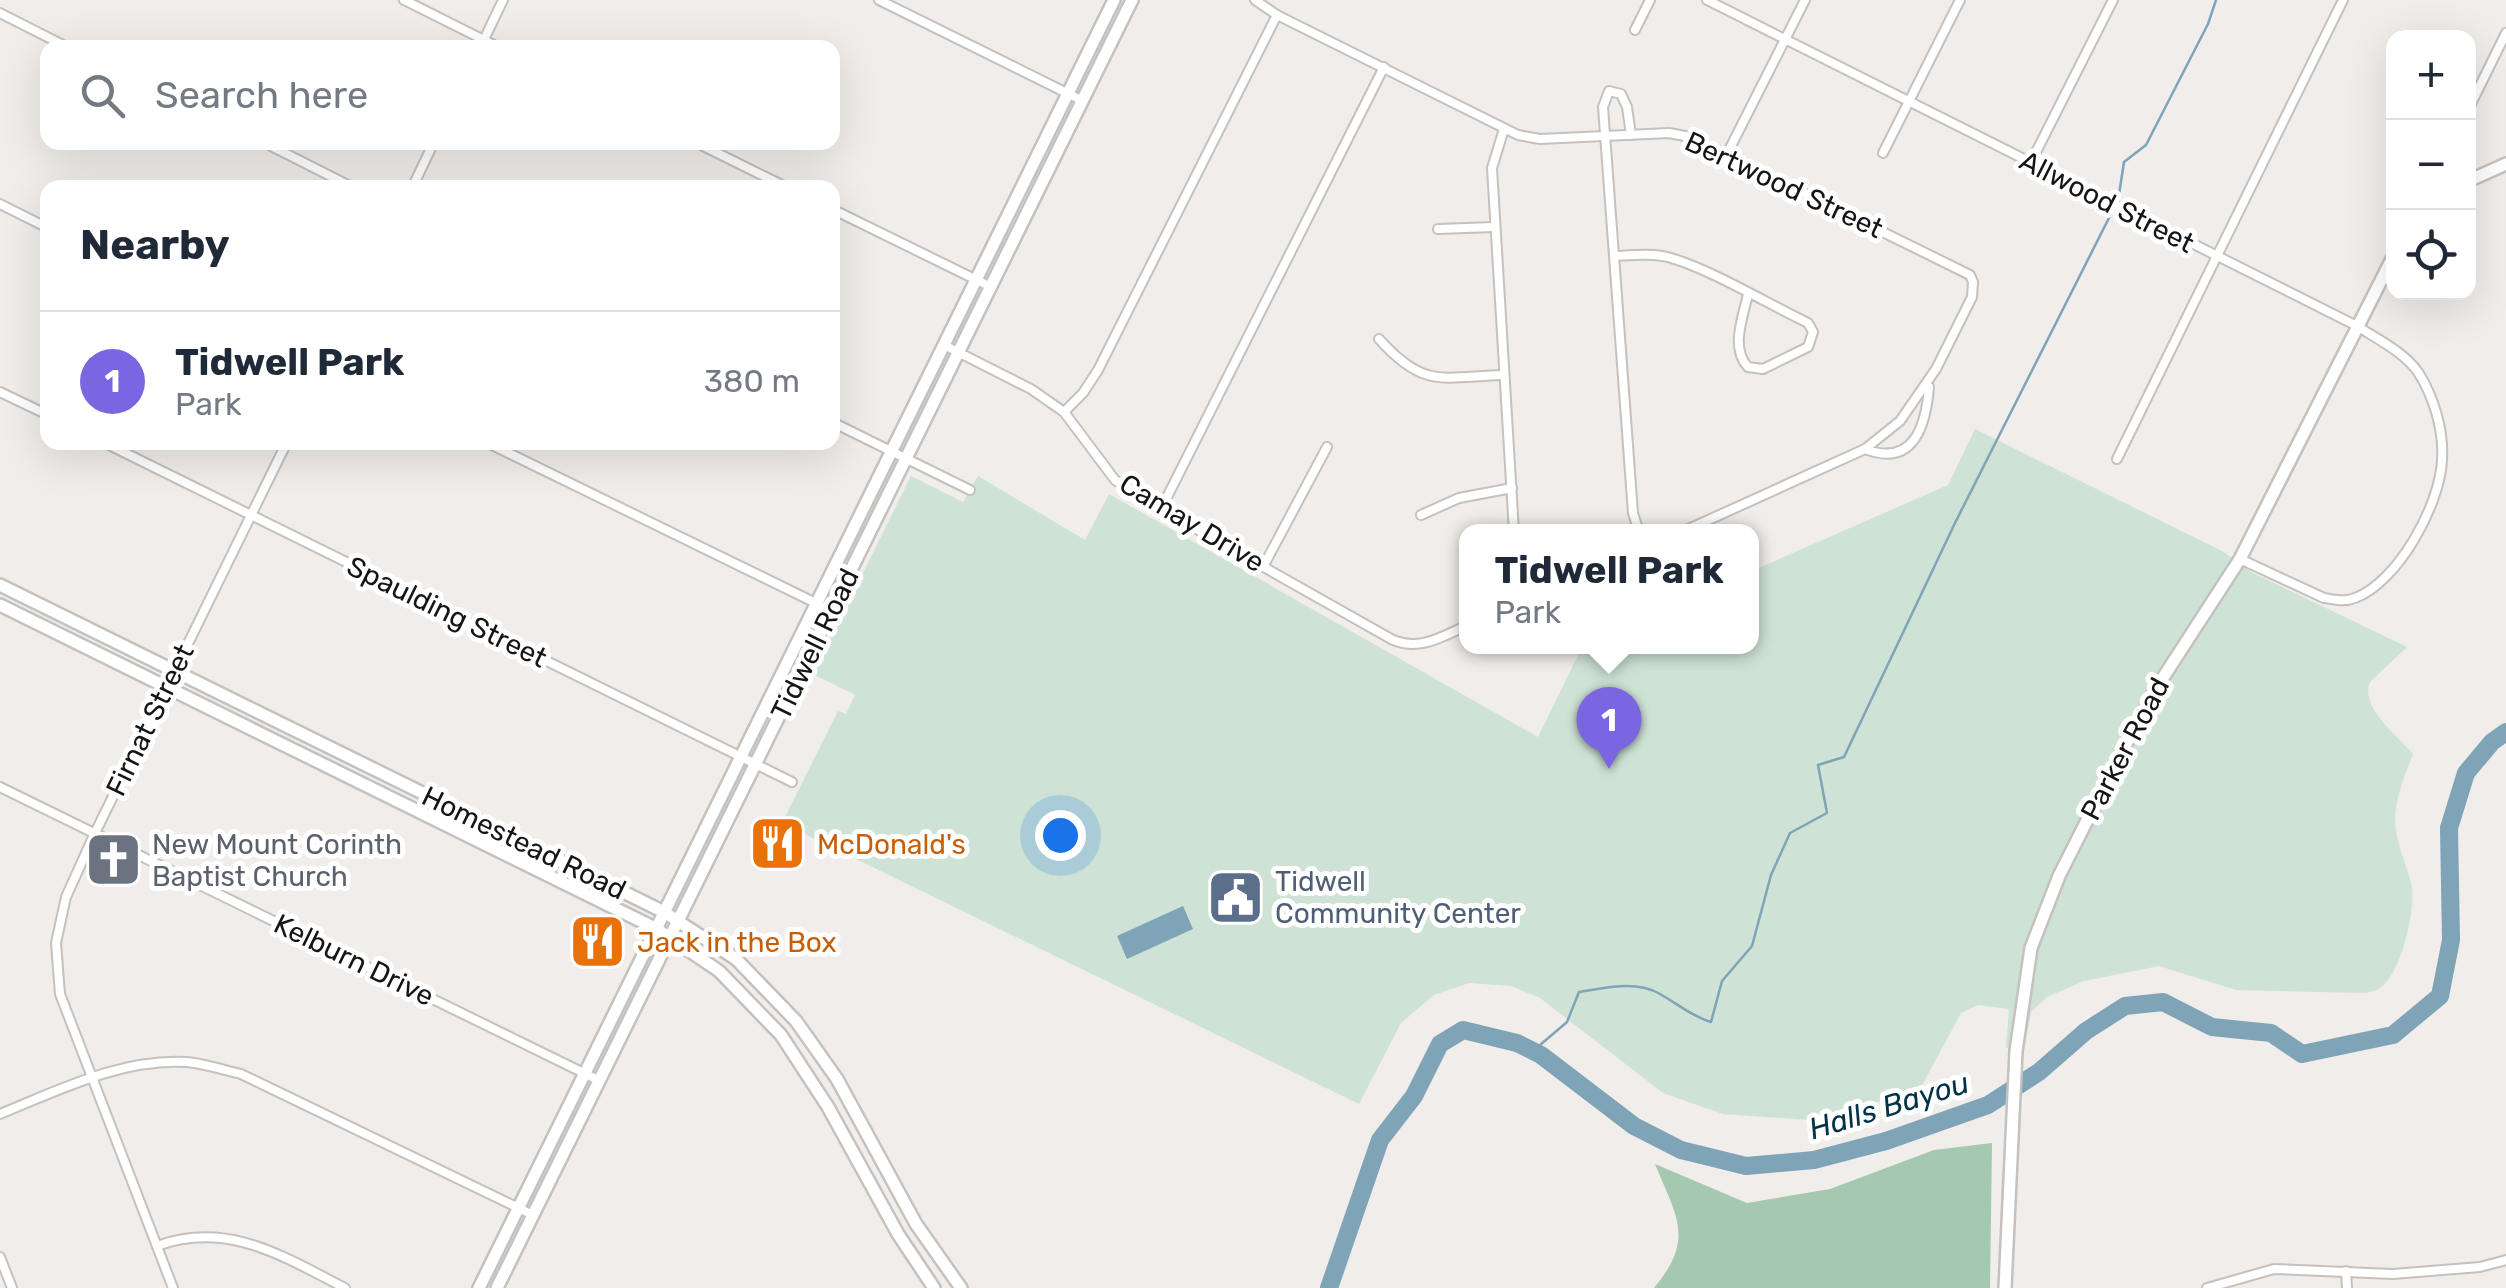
<!DOCTYPE html>
<meta charset="utf-8">
<style>
body{margin:0;font-family:Rubik,sans-serif;background:#f6f6f7;color:#1f2937}
.controls{position:absolute;right:30px;top:30px;display:grid;overflow:hidden;border-radius:20px;box-shadow:0 10px 40px #0002}
.controls button{width:90px;height:90px;display:grid;place-items:center;padding:0;border:0;border-bottom:2px solid #e0e1e3;background:#fff;color:#1f2937;font:50px sans-serif}
.you{position:absolute;left:1060px;top:835px;width:35px;height:35px;margin:-25px;border:8px solid #fff;border-radius:50%;background:#1a73e8;box-shadow:0 0 0 15px #1a73e833}
.badge{display:grid;place-items:center;width:65px;height:65px;border-radius:50%;background:#7b66e1;color:#fff;font-size:32px;font-weight:700}
.pin{position:absolute;translate:-50% -82px;filter:drop-shadow(0 2px 5px #0008)}
.pin::after{content:'';position:absolute;top:52px;width:35px;height:30px;background:inherit;clip-path:polygon(0 0,100% 0,50% 100%)}
.popup{position:absolute;left:1459px;top:524px;width:300px;height:130px;box-sizing:border-box;display:grid;place-content:center;border-radius:20px;background:#fff;filter:drop-shadow(0 2px 8px #0005);font-size:32px;white-space:nowrap;color:#747a83}
.popup b{font-size:38px;color:#1f2937}
.popup::after{content:'';position:absolute;left:50%;top:100%;margin-left:-20px;border:20px solid transparent;border-top-color:#fff}
.list{margin:0;padding:0;list-style:none}
h2{display:flex;justify-content:space-between;align-items:center;height:130px;margin:0;padding:0 40px;font-size:42px}
h2 small{font-size:32px;font-weight:400;color:#747a83}
.list li{display:grid;grid-template-columns:65px 1fr auto;gap:30px;align-items:center;box-sizing:border-box;height:140px;padding:0 40px;border-top:2px solid #e0e1e3}
.list b{display:block;font-size:38px;white-space:nowrap}
.list p{margin:0;font-size:32px;white-space:nowrap;color:#747a83}
.list em{font-size:32px;font-style:normal;color:#747a83}
.icon{flex:none;width:55px;height:55px;fill:none;stroke:currentColor;stroke-width:2;stroke-linecap:round;stroke-linejoin:round}
.map{position:relative;flex:none;width:2506px;height:1288px;overflow:hidden}
.search{position:absolute;background:#fff;box-shadow:0 10px 40px #0002;left:40px;top:40px;width:800px;height:110px;display:flex;align-items:center;gap:25px;box-sizing:border-box;padding:0 35px;border-radius:20px;color:#747a83;font-size:38px}
.panel{position:absolute;background:#fff;box-shadow:0 10px 40px #0002;left:40px;top:180px;width:800px;height:270px;border-radius:20px}
.map>svg:first-child{display:block}
.green{fill:#cee3d5}
.forest{fill:#a5c8b1}
.water{fill:#7fa3b7}
.lines{fill:none;stroke-linecap:round;stroke-linejoin:round}
.stream{stroke:#7fa3b7;stroke-width:2.5}
.river{stroke:#7fa3b7;stroke-width:18}
.minor-casing{stroke:#c4c1be;stroke-width:12}
.secondary-casing{stroke:#c4c1be;stroke-width:16}
.minor{stroke:#fff;stroke-width:8}
.secondary{stroke:#fff;stroke-width:11}
.labels{text-anchor:middle;dominant-baseline:central;stroke-width:10;stroke-linejoin:round;paint-order:stroke}
.street-label{font-size:28px;fill:#161513;stroke:#fff}
.worship-label{font-size:28px;fill:#5b616d;stroke:#fff;text-anchor:start}
.food-label{font-size:28px;fill:#c56008;stroke:#fff;text-anchor:start}
.service-label{font-size:28px;fill:#4e5e75;stroke:#fff;text-anchor:start}
.water-label{font-size:30px;font-style:italic;fill:#003348;stroke:#fff}
</style>
<div class="map">
<svg width="2506" height="1288" viewBox="0 0 2506 1288">
<rect width="100%" height="100%" fill="#f0edea"/>
<path class="green" d="M1975,429L2224,552L2251,572L2407,647L2370,682C2359,707 2398,736 2413,754C2405,775 2395,798 2395,821C2396,845 2408,866 2412,888C2415,912 2401,974 2380,988C2376,991 2370,992 2365,993L2236,990L2159,966L2084,981L2047,997L2031,1012L2025,1046L2006,1048L2009,1009L1978,1005L1961,1013L1919,1091L1810,1120L1723,1114L1663,1093L1540,998L1511,986L1469,983L1434,995L1401,1023L1359,1104L782,823L838,711L846,714L855,695L813,674L911,476L963,502L978,476L1085,540L1109,494L1538,737L1582,647L1752,646V571L1948,485Z"/>
<path class="forest" d="M1992,1143L1990,1288H1654C1695,1238 1677,1218 1655,1164L1747,1203L1830,1189L1934,1150Z"/>
<path class="water" d="M1183,906L1193,929L1127,959L1117,936Z"/>
<g class="lines">
<g class="stream">
<path d="M2118,201L2124,162L2146,145L2208,24L2216,0"/>
<path d="M1533,1051L1567,1022L1579,992C1605,988 1636,980 1660,994C1678,1004 1691,1016 1711,1022L1722,981L1752,946L1771,875L1790,833L1827,813L1818,765L1844,757L1955,523L2114,208"/>
</g>
<path class="river" d="M1329,1288L1380,1140L1414,1096L1440,1044L1463,1030L1517,1043L1541,1055L1634,1126L1681,1150L1746,1166L1814,1160L1886,1141L1988,1105L2039,1072L2086,1031L2125,1006L2163,1002L2212,1027L2271,1033L2302,1054L2393,1035L2440,996L2451,940L2449,828L2466,773L2492,742L2506,732"/>
<defs>
<g id="minor">
<path d="M404,0L500,48"/>
<path d="M879,0L1083,101"/>
<path d="M1255,0L1277,15L1518,135L1540,139L1669,133L1690,137L1970,275L1973,282L1972,297L1936,369L1900,421L1865,449L1682,532"/>
<path d="M1707,0L2357,326C2377,339 2404,352 2418,372C2434,397 2444,431 2442,460C2440,505 2398,582 2355,598C2345,602 2335,600 2324,598L2240,559"/>
<path d="M0,13L69,48"/>
<path d="M1635,30L1650,0"/>
<path d="M480,48L503,0"/>
<path d="M2468,110L2506,33"/>
<path d="M1504,129L1492,168L1514,532"/>
<path d="M1631,135L1627,107L1621,94L1609,91L1603,107L1633,513L1639,532"/>
<path d="M263,142L354,188"/>
<path d="M695,142L788,188"/>
<path d="M1883,153L1960,0"/>
<path d="M1727,154L1805,0"/>
<path d="M2031,162L2113,0"/>
<path d="M412,188L434,142"/>
<path d="M0,204L48,228"/>
<path d="M832,209L991,287"/>
<path d="M1438,229L1494,227"/>
<path d="M1616,256C1634,255 1654,253 1671,258C1712,270 1768,304 1808,323L1813,332L1808,347L1763,369L1748,367C1730,348 1743,317 1748,294"/>
<path d="M1379,339C1424,389 1441,377 1503,375"/>
<path d="M944,345L1031,389L1064,412L1115,480L1161,509L1393,640C1420,651 1441,637 1466,626"/>
<path d="M0,392L48,415"/>
<path d="M1064,412L1083,393L1098,370L1277,15"/>
<path d="M832,422L970,490"/>
<path d="M103,442L792,782"/>
<path d="M486,442L830,610"/>
<path d="M1865,449C1914,468 1926,425 1929,387"/>
<path d="M2117,459L2343,0"/>
<path d="M1161,509L1384,67"/>
<path d="M1421,515L1459,498L1512,488"/>
<path d="M1263,567L1327,447"/>
<path d="M0,787L600,1081"/>
<path d="M0,1114C59,1090 122,1058 187,1062C205,1064 224,1070 241,1074L533,1215"/>
<path d="M157,1246C228,1220 284,1257 345,1288"/>
<path d="M0,1257L12,1288"/>
<path d="M2346,1271L2347,1288"/>
<path d="M173,1288L60,994L56,943L66,897L95,833L287,442"/>
<path d="M2207,1288L2274,1269L2393,1274L2480,1267L2506,1260"/>
</g>
<g id="secondary">
<path d="M2468,181L2506,164"/>
<path d="M0,585L664,912L736,959L796,1021L837,1079L916,1224L961,1288"/>
<path d="M0,605L657,929L719,971L781,1035L828,1107L898,1234L934,1288"/>
<path d="M479,1288L1114,0"/>
<path d="M497,1288L1132,0"/>
<path d="M2005,1288L2016,1051L2031,948L2059,876L2122,751L2157,687L2240,559L2394,255"/>
</g>
</defs>
<use href="#minor" class="minor-casing"/>
<use href="#secondary" class="secondary-casing"/>
<use href="#minor" class="minor"/>
<use href="#secondary" class="secondary"/>
</g>
<defs>
<symbol id="restaurant-square" viewBox="-11 -11 22 22"><rect x="-9" y="-9" width="18" height="18" rx="4" fill="#e8710a" stroke="#fff"/><path d="M-5-6h1v4h1v-4h1v4h1v-4h1v5L-1.5 .5V6h-2V.5L-5-1ZM5-6V6H3V1.5H1.5Q1.5-4 5-6Z" fill="#fff"/></symbol>
<symbol id="church-square" viewBox="-11 -11 22 22"><rect x="-9" y="-9" width="18" height="18" rx="4" fill="#6b7280" stroke="#fff"/><path d="M-1.2-6h2.4v3.5h3.3v2.4h-3.3V6h-2.4V-.1h-3.3v-2.4h3.3Z" fill="#fff"/></symbol>
<symbol id="civic-square" viewBox="-11 -11 22 22"><rect x="-9" y="-9" width="18" height="18" rx="4" fill="#5c6f8a" stroke="#fff"/><path d="M-.6-6.5H3V-4.5H.6V-3L4-1V1h2V6H-6V1h2V-1L-.6-3ZM-1.2 2.5V6h2.4V2.5Z" fill="#fff"/></symbol>
</defs>
<g fill-rule="evenodd">
<use href="#restaurant-square" x="746" y="812" width="63" height="63"/>
<use href="#church-square" x="82" y="828" width="63" height="63"/>
<use href="#civic-square" x="1204" y="866" width="63" height="63"/>
<use href="#restaurant-square" x="566" y="910" width="63" height="63"/>
</g>
<g class="labels">
<g class="street-label">
<text transform="translate(1784 185) rotate(25)">Bertwood Street</text>
<text transform="translate(2107 202) rotate(27)">Allwood Street</text>
<text transform="translate(1192 523) rotate(31)">Camay Drive</text>
<text transform="translate(447 612) rotate(26)">Spaulding Street</text>
<text transform="translate(815 644) rotate(-64)">Tidwell Road</text>
<text transform="translate(150 720) rotate(-64)">Firnat Street</text>
<text transform="translate(2125 749) rotate(-62)">Parker Road</text>
<text transform="translate(524 843) rotate(26)">Homestead Road</text>
<text transform="translate(354 960) rotate(26)">Kelburn Drive</text>
</g>
<g class="worship-label">
<text x="152" y="844">New Mount Corinth<tspan x="152" dy="32">Baptist Church</tspan></text>
</g>
<g class="food-label">
<text x="817" y="844">McDonald's</text>
<text x="637" y="942">Jack in the Box</text>
</g>
<g class="service-label">
<text x="1275" y="881">Tidwell<tspan x="1275" dy="32">Community Center</tspan></text>
</g>
<g class="water-label">
<text transform="translate(1889 1106) rotate(-17)">Halls Bayou</text>
</g>
</g>
</svg>
<div class="controls">
<button>+</button>
<button>−</button>
<button><svg class="icon" aria-label="locate" viewBox="0 0 24 24"><circle cx="12" cy="12" r="6"/><path d="M12 2v4M12 18v4M2 12h4M18 12h4"/></svg></button>
</div>
<div class="you"></div>
<div class="pin badge" style="left:1609px;top:769px">1</div>
<div class="popup"><b>Tidwell Park</b>Park</div>
<div class="search"><svg class="icon" aria-label="search" viewBox="0 0 24 24"><circle cx="10" cy="10" r="6"/><path d="M15 15l6 6"/></svg>Search here</div>
<section class="panel">
<h2>Nearby<small></small></h2>
<ul class="list">
<li><span class="badge">1</span><div><b>Tidwell Park</b><p>Park</p></div><em>380 m</em></li>
</ul>
</section>
</div>
